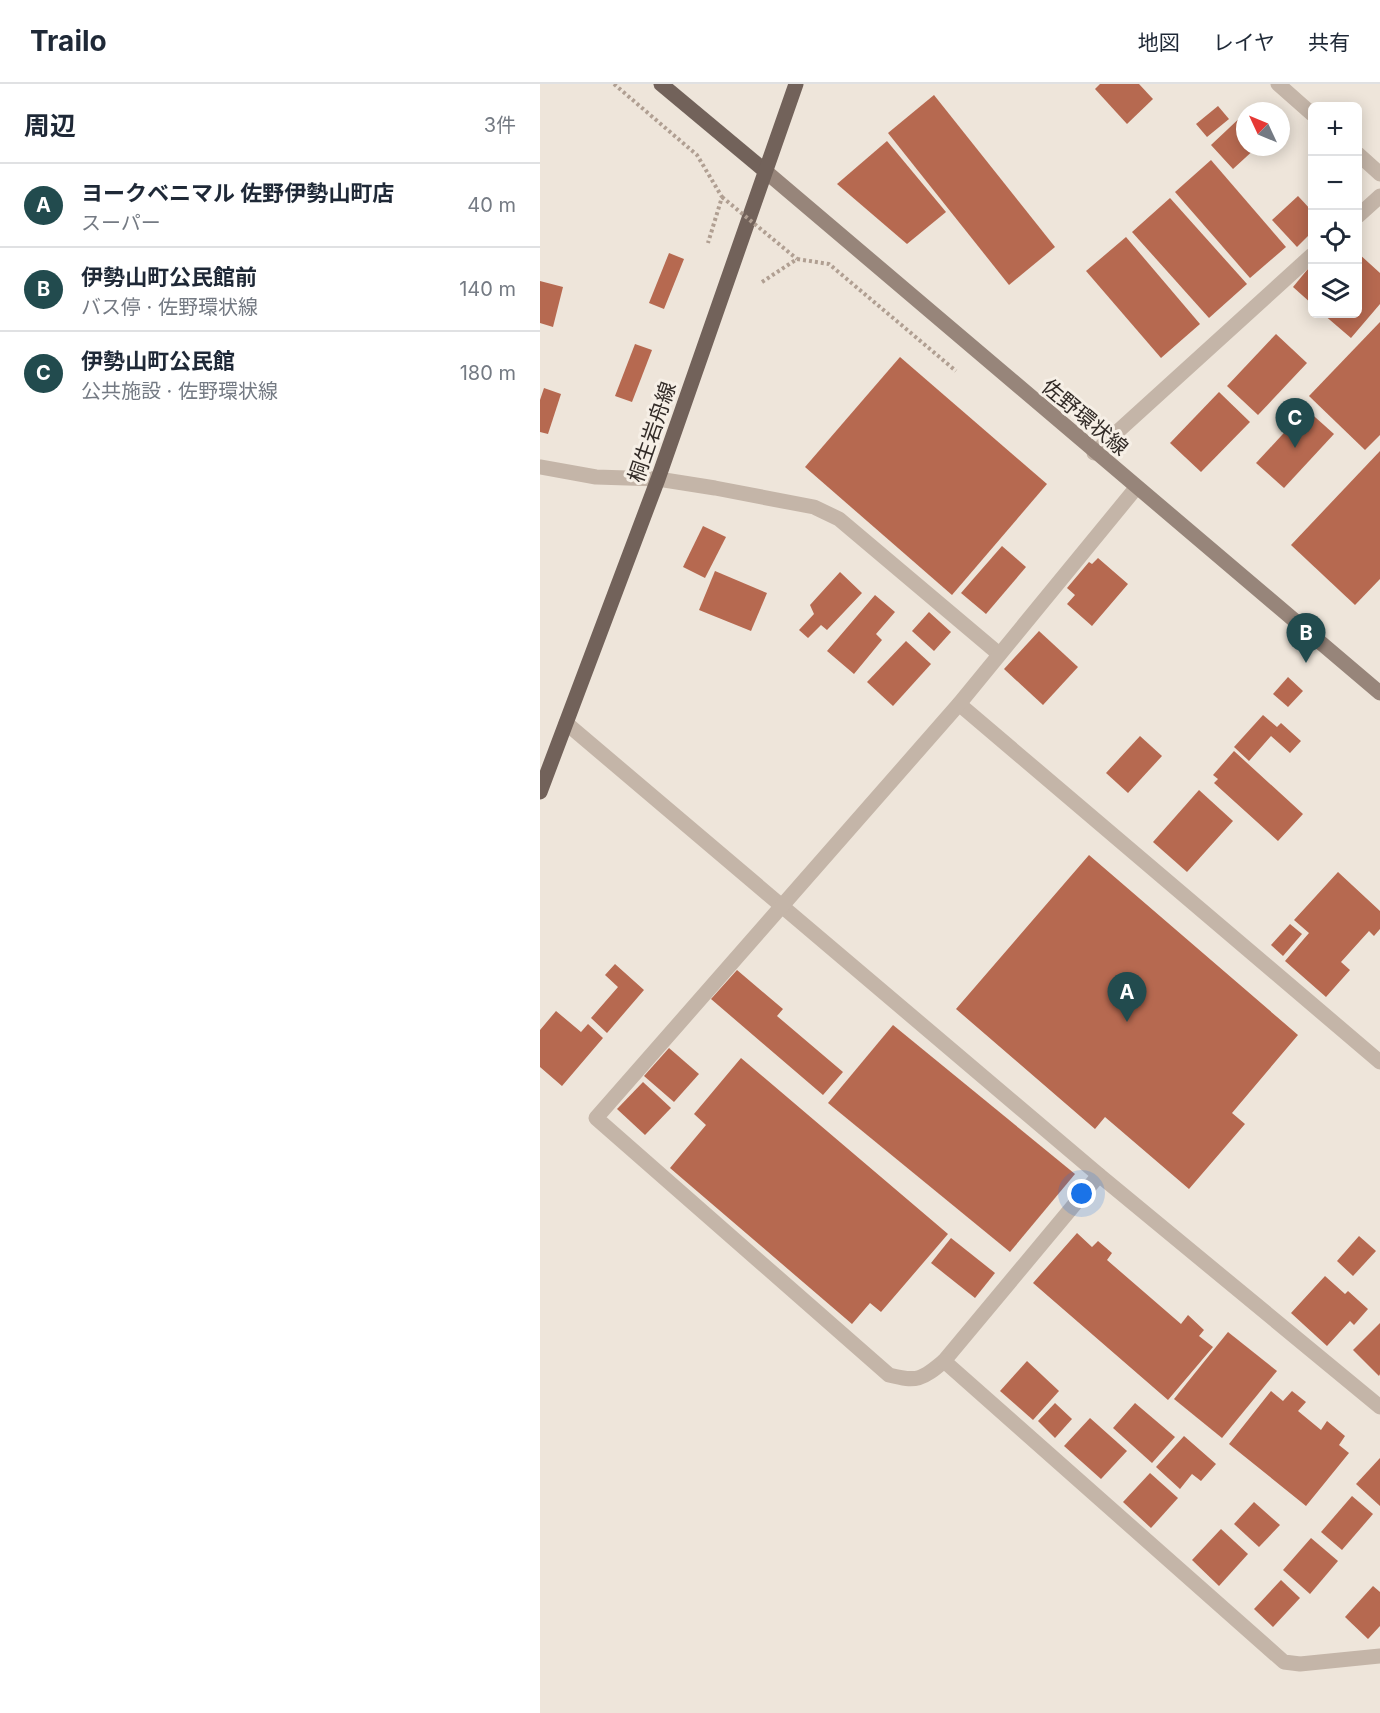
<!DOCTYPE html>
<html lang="ja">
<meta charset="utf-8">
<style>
body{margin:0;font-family:Inter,"Noto Sans JP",sans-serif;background:#f2f2f3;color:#1f2937}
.controls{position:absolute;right:18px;top:18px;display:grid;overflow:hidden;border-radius:9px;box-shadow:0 3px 15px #0003}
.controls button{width:54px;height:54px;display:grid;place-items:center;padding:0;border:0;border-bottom:2px solid #e0e1e3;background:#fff;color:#1f2937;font:30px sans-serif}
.compass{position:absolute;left:696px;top:18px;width:54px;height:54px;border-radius:50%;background:#fff;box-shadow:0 3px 15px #0003;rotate:314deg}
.you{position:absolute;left:542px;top:1110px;width:21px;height:21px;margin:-15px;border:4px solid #fff;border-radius:50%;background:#1a73e8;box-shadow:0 0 0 9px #1a73e833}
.badge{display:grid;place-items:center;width:39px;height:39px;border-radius:50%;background:#224b4e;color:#fff;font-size:20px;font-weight:700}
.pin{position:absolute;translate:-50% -50px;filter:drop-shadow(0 2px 3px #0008)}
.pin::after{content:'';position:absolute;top:32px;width:21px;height:18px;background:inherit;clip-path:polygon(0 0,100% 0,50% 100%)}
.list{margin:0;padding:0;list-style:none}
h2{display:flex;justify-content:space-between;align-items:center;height:78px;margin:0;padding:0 24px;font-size:26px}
h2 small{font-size:20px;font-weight:400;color:#747a83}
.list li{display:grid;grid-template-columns:39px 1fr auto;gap:18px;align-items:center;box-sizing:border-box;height:84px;padding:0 24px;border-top:2px solid #e0e1e3}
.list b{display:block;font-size:22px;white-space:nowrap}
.list p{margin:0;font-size:20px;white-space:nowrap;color:#747a83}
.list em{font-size:20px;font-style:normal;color:#747a83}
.icon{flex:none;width:33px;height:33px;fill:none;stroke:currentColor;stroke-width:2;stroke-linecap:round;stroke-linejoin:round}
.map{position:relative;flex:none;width:840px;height:1629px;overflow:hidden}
header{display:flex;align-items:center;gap:36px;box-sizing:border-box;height:84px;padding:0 30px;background:#fff;border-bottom:2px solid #e0e1e3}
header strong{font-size:28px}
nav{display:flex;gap:33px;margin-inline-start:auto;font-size:21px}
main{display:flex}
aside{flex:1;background:#fff}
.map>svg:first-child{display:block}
.building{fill:#b66950}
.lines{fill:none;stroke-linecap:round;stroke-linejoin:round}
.path{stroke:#b09f92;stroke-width:4;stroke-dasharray:3 3;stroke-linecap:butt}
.street{stroke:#c4b5a8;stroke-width:15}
.secondary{stroke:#97857a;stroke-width:15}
.primary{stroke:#72625a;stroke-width:15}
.path-bridge{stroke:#b09f92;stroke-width:4;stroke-dasharray:3 3;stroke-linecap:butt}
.labels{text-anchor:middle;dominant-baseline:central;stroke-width:6;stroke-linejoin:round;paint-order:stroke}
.street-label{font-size:21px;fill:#322b27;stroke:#f6efe6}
</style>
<header>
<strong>Trailo</strong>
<nav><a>地図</a><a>レイヤ</a><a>共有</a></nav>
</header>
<main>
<aside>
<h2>周辺<small>3件</small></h2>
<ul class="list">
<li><span class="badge">A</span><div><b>ヨークベニマル 佐野伊勢山町店</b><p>スーパー</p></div><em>40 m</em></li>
<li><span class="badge">B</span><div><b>伊勢山町公民館前</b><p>バス停 · 佐野環状線</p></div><em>140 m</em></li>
<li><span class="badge">C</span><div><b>伊勢山町公民館</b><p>公共施設 · 佐野環状線</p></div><em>180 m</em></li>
</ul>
</aside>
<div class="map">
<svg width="840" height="1629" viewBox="0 0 840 1629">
<rect width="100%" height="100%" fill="#eee5da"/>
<g class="building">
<path d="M560,0H599L613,15L587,40L555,5Z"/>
<path d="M394,11L515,163L469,201L348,49Z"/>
<path d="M678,22L689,35L667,53L656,40Z"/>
<path d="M705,29V63H717L693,85L671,61Z"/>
<path d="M347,57L406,128L367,160L297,100Z"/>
<path d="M671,76L746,163L710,194L635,108Z"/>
<path d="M758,112L772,127V148L757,163L732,136Z"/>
<path d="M630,114L707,200L669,234L592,148Z"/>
<path d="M586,153L660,240L621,274L546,187Z"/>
<path d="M129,169L144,175L124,225L109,219Z"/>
<path d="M818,169L840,189V220L811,254L783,230H818Z"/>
<path d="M772,180V220L753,203Z"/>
<path d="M0,197L23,203L13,243L0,239Z"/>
<path d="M840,238V351L825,366L769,312Z"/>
<path d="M736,250L767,279L718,331L687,302Z"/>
<path d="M95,260L112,266L92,318L75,312Z"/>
<path d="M360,273L507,400L412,511L265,383Z"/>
<path d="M4,304L21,310L8,350L0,348V316Z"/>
<path d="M679,308L710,338L661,388L630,359Z"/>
<path d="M766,325L794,350L744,404L716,379Z"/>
<path d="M840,367V495L815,521L751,461Z"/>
<path d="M163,442L186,453L165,494L143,483Z"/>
<path d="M462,462L486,483L446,530L421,509Z"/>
<path d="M558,474L588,500L552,542L527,520L535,511L527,504L549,478L552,480Z"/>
<path d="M175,487L227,509L211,547L159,526Z"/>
<path d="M300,488L322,509L287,546L281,541L268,554L259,546L274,530L270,521Z"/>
<path d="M335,511L355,528L336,550L342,556L314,590L287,567Z"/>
<path d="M389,528L411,548L394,567L372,547Z"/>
<path d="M499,547L538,583L503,621L464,585Z"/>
<path d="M366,557L391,580L353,622L327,598Z"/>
<path d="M748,593L763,607L748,623L733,610Z"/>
<path d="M723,631L737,643L741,639L761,657L750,669L731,652L709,677L694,663Z"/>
<path d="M600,652L622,672L588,709L566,689Z"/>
<path d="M694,667L763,730L738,757L674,699L678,695L673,691Z"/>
<path d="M659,706L693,737L647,788L613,758Z"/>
<path d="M549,771L758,951L692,1029L705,1040L649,1105L565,1033L555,1045L416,925Z"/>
<path d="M798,788L840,827V845L834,852L829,847L801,878L810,886L786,913L745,877L769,849L754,836Z"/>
<path d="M750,840L762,850L743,872L731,861Z"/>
<path d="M75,880L104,906L67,949L51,934L78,903L65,891Z"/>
<path d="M197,886L243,925L237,932L303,988L283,1011L171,915Z"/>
<path d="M16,927L41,948L48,940L63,954L22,1002L0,983V946Z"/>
<path d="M353,941L535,1090L470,1168L288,1019Z"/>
<path d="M129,964L159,990L134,1018L104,992Z"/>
<path d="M201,974L408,1150L341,1228L330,1219L312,1240L130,1084L166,1041L154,1030Z"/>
<path d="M103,998L131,1024L105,1051L77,1025Z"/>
<path d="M537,1149L552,1163L558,1157L572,1169L567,1176L641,1240L648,1231L664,1246L659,1252L673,1263L628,1316L493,1199Z"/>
<path d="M819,1152L836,1167L813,1192L797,1177Z"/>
<path d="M411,1154L455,1189L435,1214L391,1179Z"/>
<path d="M785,1192L805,1210L808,1207L828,1225L814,1241L810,1237L787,1262L751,1229Z"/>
<path d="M840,1239V1290L839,1292L813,1266Z"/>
<path d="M688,1248L737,1287L682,1354L634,1315Z"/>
<path d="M487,1277L519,1307L493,1336L460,1307Z"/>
<path d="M731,1307L743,1317L752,1307L766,1318L758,1327L781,1346L787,1337L805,1352L799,1361L809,1369L766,1422L689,1360Z"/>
<path d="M515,1319L532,1335L515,1354L498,1337Z"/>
<path d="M595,1319L635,1353L612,1379L573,1344Z"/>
<path d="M550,1334L587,1367L561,1395L524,1362Z"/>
<path d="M644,1352L676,1380L661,1397L652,1390L640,1405L616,1383Z"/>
<path d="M840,1374V1422L816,1400Z"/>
<path d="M610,1389L638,1414L611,1444L583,1418Z"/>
<path d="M812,1412L833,1430L802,1466L781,1448Z"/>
<path d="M714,1418L740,1441L719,1463L694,1440Z"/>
<path d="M681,1445L708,1470L679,1502L652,1476Z"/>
<path d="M771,1454L798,1477L770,1510L743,1486Z"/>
<path d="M741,1496L760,1514L733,1543L714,1525Z"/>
<path d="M833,1502L840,1508V1542L828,1555L805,1533Z"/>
</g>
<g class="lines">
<g class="path">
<path d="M74,0L157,71L182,113L168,159"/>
<path d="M222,198L257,175L289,180L416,287"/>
</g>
<g class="street">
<path d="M738,0L772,30"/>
<path d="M818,70L840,90"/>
<path d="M818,132L840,112"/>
<path d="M554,369L772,171"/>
<path d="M0,383L56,393L118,395L175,404L274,423L299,435L459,570"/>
<path d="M419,620L840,978"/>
<path d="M26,639L559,1091L840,1323"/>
<path d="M559,1091L404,1277C382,1296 377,1298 349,1291L56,1034L419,620L596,404"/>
<path d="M404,1277L744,1578L760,1580L840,1572"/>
</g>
<path class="secondary" d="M224,86L840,609"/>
<g class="primary">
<path d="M121,0L224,86"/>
<path d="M0,708L118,395L256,0"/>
</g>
<path class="path-bridge" d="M182,113L257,175"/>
</g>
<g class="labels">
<g class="street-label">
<text transform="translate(545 333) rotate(40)">佐野環状線</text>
<text transform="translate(112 348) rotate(-71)">桐生岩舟線</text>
</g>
</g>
</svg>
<div class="controls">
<button>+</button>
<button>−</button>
<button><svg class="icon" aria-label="locate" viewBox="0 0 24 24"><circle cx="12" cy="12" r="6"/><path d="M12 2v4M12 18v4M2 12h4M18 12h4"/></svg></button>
<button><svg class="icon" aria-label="layers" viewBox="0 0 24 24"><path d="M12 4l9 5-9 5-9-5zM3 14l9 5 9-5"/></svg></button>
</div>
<svg class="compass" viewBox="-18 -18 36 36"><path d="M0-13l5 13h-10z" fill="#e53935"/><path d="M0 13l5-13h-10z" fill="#747a83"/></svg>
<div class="you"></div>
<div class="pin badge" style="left:587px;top:938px">A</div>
<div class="pin badge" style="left:766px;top:579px">B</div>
<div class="pin badge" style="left:755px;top:364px">C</div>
</div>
</main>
